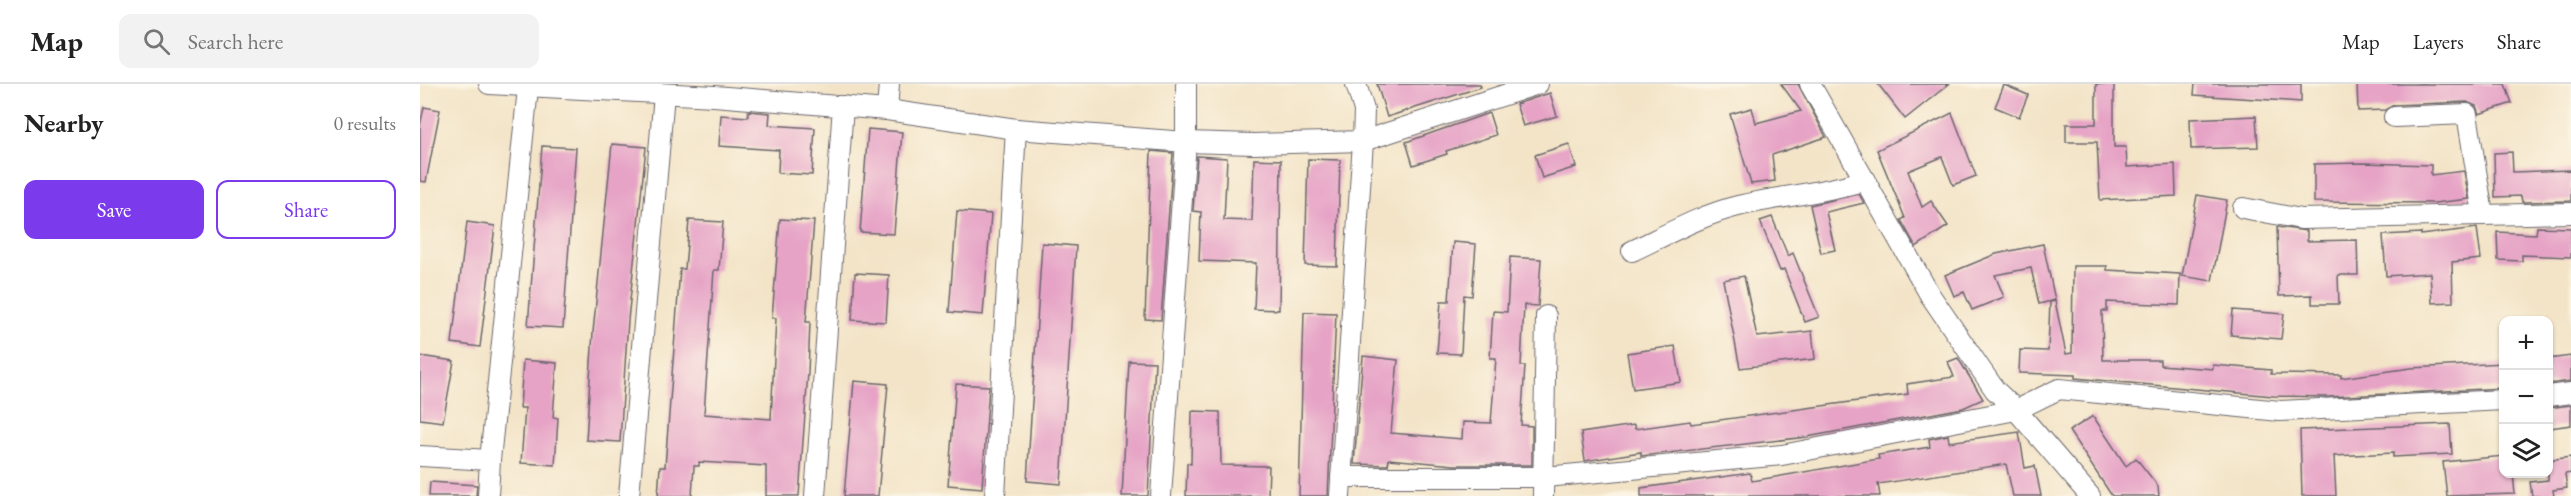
<!DOCTYPE html>
<meta charset="utf-8">
<style>
body{margin:0;font-family:"EB Garamond",serif;background:#f2f2f2;color:#222}
.controls{position:absolute;right:18px;bottom:18px;display:grid;overflow:hidden;border-radius:12px;box-shadow:0 2px 4px #0004}
.controls button{width:54px;height:54px;display:grid;place-items:center;padding:0;border:0;border-bottom:2px solid #e0e0e0;background:#fff;color:#222;font:30px sans-serif}
.list{margin:0;padding:0;list-style:none}
h2{display:flex;justify-content:space-between;align-items:center;height:78px;margin:0;padding:0 24px;font-size:26px}
h2 small{font-size:20px;font-weight:400;color:#767676}
.actions{display:flex;gap:12px;padding:18px 24px}
.actions a{flex:1;padding:14px 0;border:2px solid #7c3aed;border-radius:12px;text-align:center;font-size:21px;color:#7c3aed}
.actions .main{background:#7c3aed;color:#fff}
.icon{flex:none;width:33px;height:33px;fill:none;stroke:currentColor;stroke-width:2;stroke-linecap:round;stroke-linejoin:round}
.map{position:relative;flex:none;width:2151px;height:412px;overflow:hidden}
header{display:flex;align-items:center;gap:36px;box-sizing:border-box;height:84px;padding:0 30px;background:#fff;border-bottom:2px solid #e0e0e0}
header strong{font-size:28px}
nav{display:flex;gap:33px;margin-inline-start:auto;font-size:21px}
.search{width:420px;height:54px;background:#f2f2f2;display:flex;align-items:center;gap:15px;box-sizing:border-box;padding:0 21px;border-radius:12px;color:#767676;font-size:22px}
main{display:flex}
aside{flex:1;background:#fff}
.map>svg:first-child{display:block}
.building{fill:#e6a3c6}
.lines{fill:none;stroke-linecap:round;stroke-linejoin:round}
.minor-casing{stroke:#6b666c;stroke-width:22}
.minor{stroke:#fff;stroke-width:20}
</style>
<header>
<strong>Map</strong>
<div class="search"><svg class="icon" aria-label="search" viewBox="0 0 24 24"><circle cx="10" cy="10" r="6"/><path d="M15 15l6 6"/></svg>Search here</div>
<nav><a>Map</a><a>Layers</a><a>Share</a></nav>
</header>
<main>
<aside>
<h2>Nearby<small>0 results</small></h2>
<ul class="list">
</ul>
<div class="actions"><a class="main">Save</a><a>Share</a></div>
</aside>
<div class="map">
<svg width="2151" height="412" viewBox="0 0 2151 412">
<rect width="100%" height="100%" fill="#fcf5e5"/>
<filter id="ink" filterUnits="userSpaceOnUse"><feTurbulence type="fractalNoise" baseFrequency=".0167" numOctaves="2"/><feDisplacementMap in="SourceGraphic" scale="12" xChannelSelector="R" yChannelSelector="G"/><feConvolveMatrix kernelMatrix="1 2 1 2 8 2 1 2 1" color-interpolation-filters="sRGB"/></filter>
<filter id="wash" filterUnits="userSpaceOnUse"><feTurbulence type="fractalNoise" baseFrequency=".008" numOctaves="4" result="noise"/><feDisplacementMap in="SourceGraphic" scale="24" xChannelSelector="R" yChannelSelector="G"/><feGaussianBlur stdDeviation="1.35" result="paint"/><feColorMatrix in="noise" values="0 0 0 0 0 0 0 0 0 0 0 0 0 0 0 0 0 1.4 0 .05"/><feComposite in="paint" operator="in"/></filter>
<g filter="url(#wash)">
<rect width="100%" height="100%" fill="#f3e4c7"/>
<g id="blocks">
<g class="building">
<path d="M957,0H1060L1061,3L967,33Z"/>
<path d="M1361,0H1378L1406,53L1352,71L1355,97L1331,100L1310,30L1332,24L1336,39L1381,27Z"/>
<path d="M1458,0H1529L1485,35Z"/>
<path d="M1676,0H1694V63H1706L1707,83L1755,80L1756,112L1680,116L1677,58H1646V40H1676Z"/>
<path d="M1775,0H1881V18L1774,11Z"/>
<path d="M1937,0H2085L2092,19L2059,30L2056,22L2047,18L1974,21L1965,26L1938,27Z"/>
<path d="M1584,1L1608,11L1599,33L1575,23Z"/>
<path d="M1130,9L1137,32L1103,42L1096,20Z"/>
<path d="M4,23L20,26L6,98L0,97V42Z"/>
<path d="M328,27L350,29L349,41L395,44L392,91L358,89L359,66L299,62L301,31L328,33Z"/>
<path d="M1069,29L1076,51L1026,67L1027,70L993,81L986,58Z"/>
<path d="M1532,29L1556,92L1533,101L1522,73L1488,87L1502,123L1511,117L1528,142L1496,163L1481,136L1485,134L1457,66Z"/>
<path d="M1836,32L1838,63L1771,65L1770,35Z"/>
<path d="M448,45L482,48L474,150L440,148Z"/>
<path d="M192,60L226,63L208,236L200,358L166,356L173,248Z"/>
<path d="M1149,60L1156,83L1122,94L1115,71Z"/>
<path d="M122,62L156,64L143,244L108,242Z"/>
<path d="M731,67L753,69L741,236L725,235Z"/>
<path d="M2092,68L2093,88L2151,86V117L2102,118L2101,112L2075,113L2074,69Z"/>
<path d="M777,72L807,74L804,136L832,137L834,75L861,76L859,226L834,225L836,179L779,177L781,128L773,127Z"/>
<path d="M888,75L920,76L917,182L885,181Z"/>
<path d="M1943,79L2011,81V91L2044,87L2049,115L2014,119L1894,118V80Z"/>
<path d="M1439,110L1444,119L1406,128L1415,166L1401,169L1390,121Z"/>
<path d="M1777,111L1807,116L1792,197L1762,192Z"/>
<path d="M537,127L571,130L563,231L529,228Z"/>
<path d="M1352,133L1368,172L1373,169L1399,233L1385,238L1364,185L1360,187L1340,137Z"/>
<path d="M360,135L394,137L386,238H390L388,289L379,412H346V382L279,378V382H274L272,412H238L240,383H245L260,185H265L269,136L303,138L299,186H294L284,330L351,335L356,234H352Z"/>
<path d="M47,138L75,142L60,263L32,259Z"/>
<path d="M1857,143L1887,147V157L1937,156L1938,191H1918L1919,220H1892V211L1859,212Z"/>
<path d="M2117,143L2151,144V173L2102,171V177L2078,176L2077,148L2116,150Z"/>
<path d="M2057,144L2061,175L2032,178L2033,218L2012,219L2010,189L1966,192L1963,151L2001,149V151Z"/>
<path d="M1033,158L1056,160L1052,212L1044,211L1041,270L1017,269L1021,217H1029Z"/>
<path d="M622,159L656,162L641,400L607,397Z"/>
<path d="M1623,160L1635,216L1619,220L1611,184L1575,191L1584,213L1552,226L1544,208L1534,212L1525,191L1576,170Z"/>
<path d="M1090,173L1121,175L1118,222L1104,221L1101,282H1105L1101,341L1112,342V381H1034L969,375L968,381L934,380L943,272L978,276L971,349L1042,355L1043,338L1071,339L1076,274H1070L1073,227L1087,228Z"/>
<path d="M1653,182H1687V186L1760,190L1759,221L1687,218V227H1682L1683,276H1740V281L1793,285V281L1851,286V290L1921,291V294L1991,284L2084,279V304L1907,313L1853,312L1655,294V291L1599,289L1600,266L1628,267L1630,218L1635,217L1646,270L1652,269Z"/>
<path d="M435,189L469,191L466,238L432,236Z"/>
<path d="M1324,192L1337,253L1392,247L1395,275L1320,284L1303,196Z"/>
<path d="M1813,226L1864,230L1861,255L1811,251Z"/>
<path d="M884,228L916,229L908,412H879Z"/>
<path d="M1255,262L1261,298L1213,305L1207,269Z"/>
<path d="M0,272L34,277L23,338L0,335Z"/>
<path d="M2151,272V297L2128,300V275Z"/>
<path d="M1538,274L1563,315L1543,324L1387,353L1221,372V368L1165,377L1161,349L1214,341L1215,345L1270,337L1271,340L1488,310L1487,300L1534,293L1528,278Z"/>
<path d="M103,276L137,279L133,333L138,334L135,381L101,379L105,324H100Z"/>
<path d="M709,277L735,278L728,412H702Z"/>
<path d="M434,297L468,300L458,412H424Z"/>
<path d="M536,300L569,302L562,404L528,401Z"/>
<path d="M2151,321V341L2130,344L2128,324Z"/>
<path d="M772,327L800,328L801,381L849,382L848,412H766L767,379L771,380Z"/>
<path d="M1673,332L1706,382L1716,374L1738,402L1739,412H1692L1649,347Z"/>
<path d="M2030,340L2032,370L1973,373V369L1914,372L1916,412H1882L1880,346Z"/>
<path d="M1599,348L1605,384L1615,382L1621,412H1593L1586,380L1458,400L1460,412H1221V404L1330,389L1332,397L1459,375L1458,371L1510,363L1509,355L1528,351L1529,358Z"/>
<path d="M2084,372V390H2093L2095,410L2027,412L2023,378Z"/>
<path d="M2151,373V389L2145,390L2147,404L2133,406L2134,412H2112L2110,398L2128,396V376Z"/>
<path d="M10,398L57,401L56,412H9Z"/>
</g>
</g>
</g>
<g filter="url(#ink)">
<use href="#blocks" fill-opacity="0" stroke="#6b666c" stroke-width="1.5"/>
<g class="lines">
<defs>
<g id="minor">
<path d="M69,0L294,12L467,26L596,45L766,58L834,60L943,57L1118,0"/>
<path d="M1390,0L1510,211L1575,306L1596,326L1639,305L1860,327L2084,316"/>
<path d="M467,26L469,0"/>
<path d="M1974,33L2047,30L2063,130"/>
<path d="M1823,124L1881,135L2151,129"/>
<path d="M1212,167C1246,151 1281,131 1318,122C1361,112 1404,109 1446,96"/>
<path d="M2128,312L2151,309"/>
<path d="M0,372L70,376L68,412"/>
<path d="M70,376L108,4"/>
<path d="M921,393H1125L1362,371L1596,326L1670,412"/>
<path d="M209,412L244,10"/>
<path d="M395,412L423,22"/>
<path d="M575,412L596,45"/>
<path d="M741,412L766,58V0"/>
<path d="M920,412L943,57L944,26L936,0"/>
<path d="M1123,412L1126,232"/>
</g>
</defs>
<use href="#minor" class="minor-casing"/>
<use href="#minor" class="minor"/>
</g>
</g>
</svg>
<div class="controls">
<button>+</button>
<button>−</button>
<button><svg class="icon" aria-label="layers" viewBox="0 0 24 24"><path d="M12 4l9 5-9 5-9-5zM3 14l9 5 9-5"/></svg></button>
</div>
</div>
</main>
